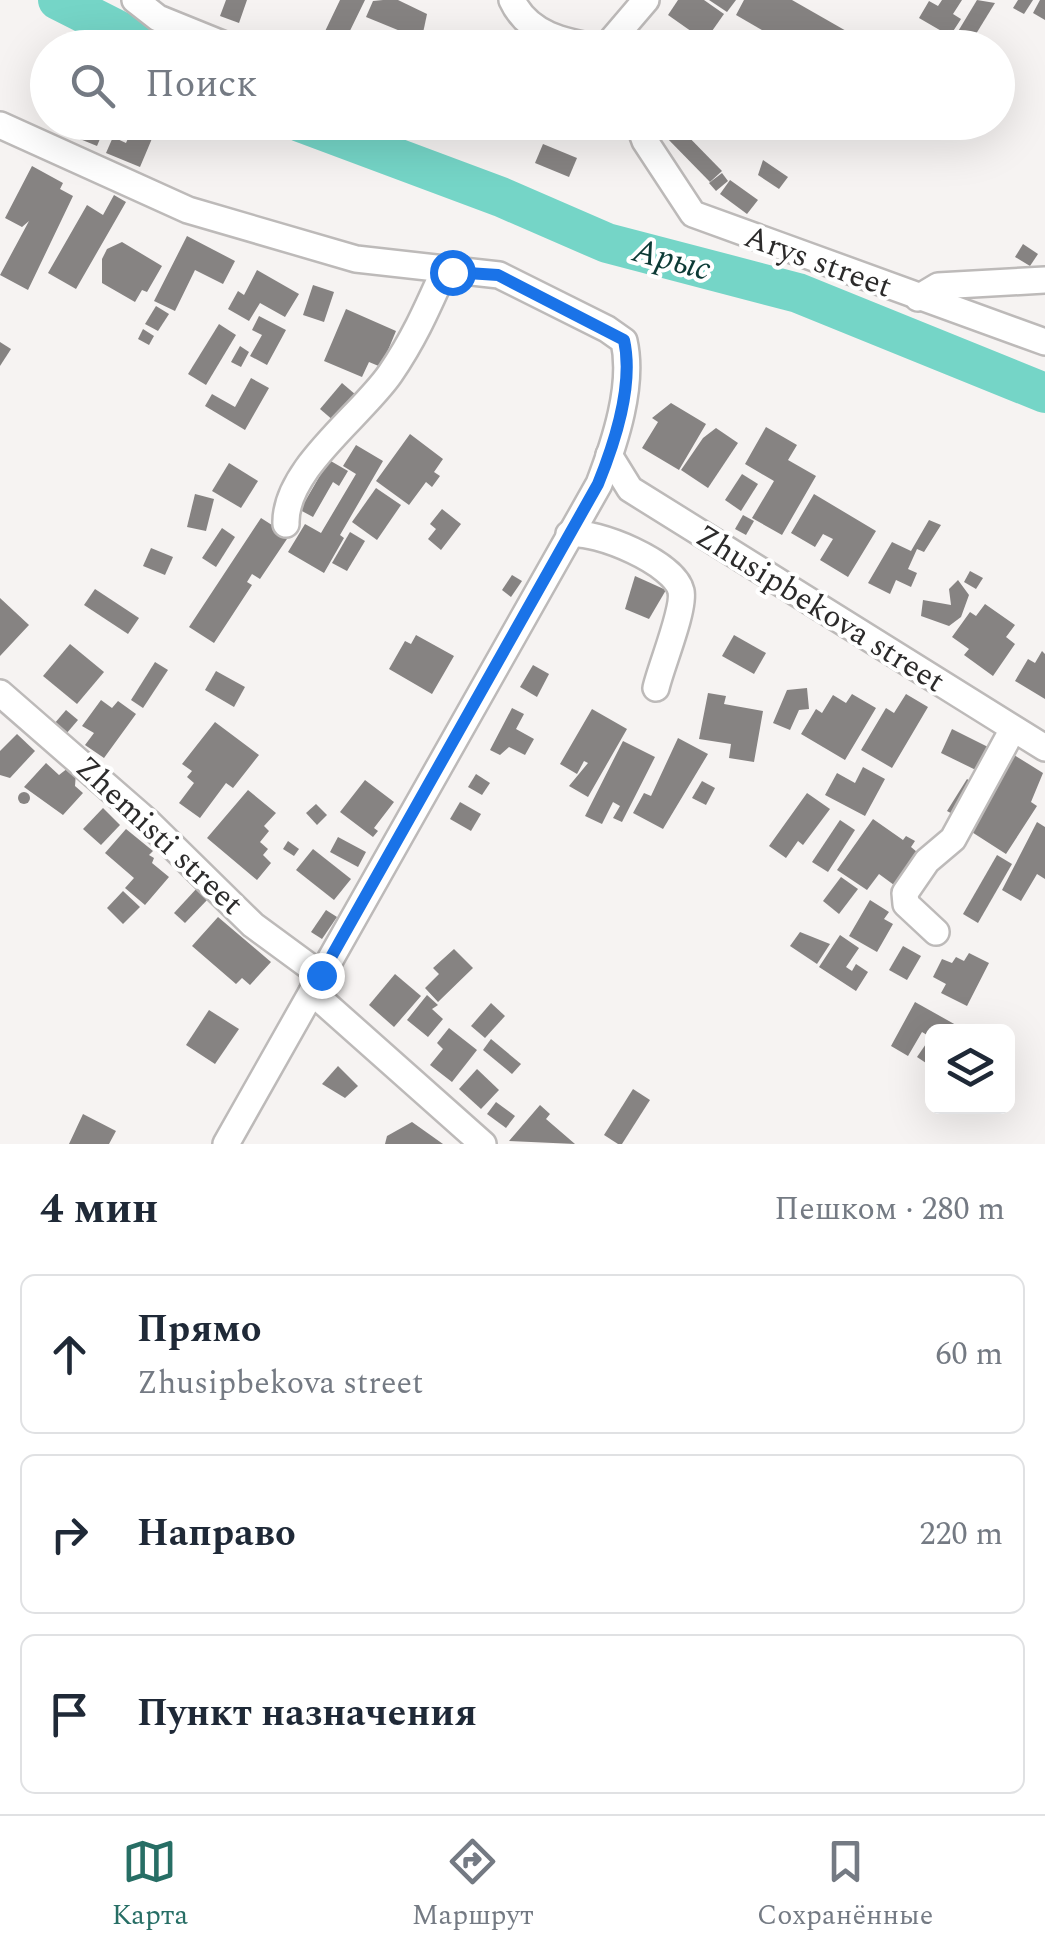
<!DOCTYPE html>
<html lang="ru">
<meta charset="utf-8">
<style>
body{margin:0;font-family:Spectral,serif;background:#f2f2f3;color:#1f2937}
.controls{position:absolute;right:30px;bottom:30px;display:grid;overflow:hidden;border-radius:15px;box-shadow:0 10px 40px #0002}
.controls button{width:90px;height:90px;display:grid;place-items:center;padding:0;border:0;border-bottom:2px solid #e0e1e3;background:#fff;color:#1f2937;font:50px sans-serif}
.stop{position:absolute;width:30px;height:30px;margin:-22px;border:8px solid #1a73e8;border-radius:50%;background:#fff}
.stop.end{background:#1a73e8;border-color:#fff;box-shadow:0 2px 10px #0008}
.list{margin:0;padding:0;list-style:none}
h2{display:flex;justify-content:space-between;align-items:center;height:130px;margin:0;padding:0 40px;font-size:42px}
h2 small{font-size:32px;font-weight:400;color:#747a83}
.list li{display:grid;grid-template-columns:65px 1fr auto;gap:30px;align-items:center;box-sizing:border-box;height:160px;margin:0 20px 20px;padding:0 20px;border:2px solid #e0e1e3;border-radius:15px}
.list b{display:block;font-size:38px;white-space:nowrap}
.list p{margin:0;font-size:32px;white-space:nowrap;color:#747a83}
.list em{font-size:32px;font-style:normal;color:#747a83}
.icon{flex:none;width:55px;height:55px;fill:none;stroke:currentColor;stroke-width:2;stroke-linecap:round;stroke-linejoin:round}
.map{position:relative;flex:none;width:1045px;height:1144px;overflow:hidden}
.search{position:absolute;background:#fff;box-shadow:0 10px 40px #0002;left:30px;right:30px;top:30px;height:110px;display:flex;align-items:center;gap:25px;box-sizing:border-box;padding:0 35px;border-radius:55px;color:#747a83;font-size:38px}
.sheet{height:670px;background:#fff}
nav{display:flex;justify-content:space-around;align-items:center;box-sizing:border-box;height:140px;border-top:2px solid #e0e1e3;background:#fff;font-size:28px;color:#747a83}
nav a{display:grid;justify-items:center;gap:5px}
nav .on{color:#276e65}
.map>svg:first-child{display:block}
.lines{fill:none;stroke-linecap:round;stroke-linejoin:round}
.river{stroke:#75d5c7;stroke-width:40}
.building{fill:#868382}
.minor-casing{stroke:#bdbab9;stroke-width:30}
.minor{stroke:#fff;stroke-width:25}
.route{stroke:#1a73e8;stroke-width:12}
.labels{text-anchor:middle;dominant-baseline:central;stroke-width:8;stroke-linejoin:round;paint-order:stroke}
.street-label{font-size:32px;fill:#2c2b2b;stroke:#fff}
.water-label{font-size:35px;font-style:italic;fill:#0c3a35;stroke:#fff}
</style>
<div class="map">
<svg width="1045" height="1144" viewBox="0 0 1045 1144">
<rect width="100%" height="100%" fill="#f6f3f2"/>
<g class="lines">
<g class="river">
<path d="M58,0L153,48"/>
<path d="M300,122L501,197L607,243L798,293L1045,393"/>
</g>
</g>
<g class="building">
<path d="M226,0H247L239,23L220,16Z"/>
<path d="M340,0H365L344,43L354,48H317Z"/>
<path d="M383,0H398L427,14L423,33L410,35L366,17L373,1Z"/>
<path d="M678,0H704L724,14L705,41L668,15Z"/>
<path d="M709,0H736L727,12Z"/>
<path d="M744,0H792L876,48H793L736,15Z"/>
<path d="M942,0H962L953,14L961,19L950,36L919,18L929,1L938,6Z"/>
<path d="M977,0L995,3L968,47L954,38Z"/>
<path d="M1018,0H1033L1024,14L1013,8Z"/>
<path d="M1040,0H1045V20L1033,13Z"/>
<path d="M895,32L909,42L905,48H885Z"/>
<path d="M72,122H107L97,146L75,137L80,126Z"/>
<path d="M135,122H159L140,167L106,153L113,137L126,143Z"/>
<path d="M578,122H615L609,137Z"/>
<path d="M676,124L722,171L710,182L664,135Z"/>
<path d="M543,144L577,158L569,177L535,163Z"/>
<path d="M763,160L788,177L779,189L758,175Z"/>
<path d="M32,166L63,183L60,189L73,196L28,290L0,275L29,221L22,227L5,218Z"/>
<path d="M722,173L728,181L716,191L709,183Z"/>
<path d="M730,180L758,200L747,214L720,194Z"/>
<path d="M114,195L126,202L76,289L48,273L87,205L103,215Z"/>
<path d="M187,236L235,261L223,284L195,270L175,311L154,301Z"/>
<path d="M122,242L162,266L147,292L142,290L135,302L102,283V259L107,249Z"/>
<path d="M1023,244L1038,254L1030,266L1015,257Z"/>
<path d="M257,270L299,294L285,317L260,303L249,321L228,309L238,291L244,295Z"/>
<path d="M313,285L334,292L324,322L303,315Z"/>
<path d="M156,306L169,314L158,331L145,324Z"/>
<path d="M346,309L396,331L381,367L369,362L362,377L324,361Z"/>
<path d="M259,316L286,330L267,365L250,356L262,335L252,330Z"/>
<path d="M219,324L236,335L206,385L188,374Z"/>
<path d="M143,329L154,336L149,345L138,339Z"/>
<path d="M0,342L11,349L0,366Z"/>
<path d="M240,346L249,352L241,367L231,362Z"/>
<path d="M251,378L269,388L245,430L205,406L212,394L235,407Z"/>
<path d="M342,383L356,395L334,421L320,409Z"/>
<path d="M671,403L706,424L679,470L642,448L658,422L652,418Z"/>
<path d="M766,427L797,445L788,460L816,476L782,535L752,518L774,481L745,464Z"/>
<path d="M716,428L738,443L708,488L681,470L703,438Z"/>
<path d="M410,434L443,459L434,472L440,476L432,487L426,482L409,505L376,481Z"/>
<path d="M356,445L383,461L340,535L344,538L324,573L288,552L305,524L321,533L356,474L343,466Z"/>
<path d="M329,460L348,471L339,486L333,482L313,517L300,510Z"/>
<path d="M229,463L258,481L241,508L212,491Z"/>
<path d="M742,474L758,484L741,511L725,500Z"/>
<path d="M376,488L401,505L377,540L352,522Z"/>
<path d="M195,494L214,499L206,531L187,527Z"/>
<path d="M814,494L876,531L848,577L820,560L833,539L823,534L815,547L791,533Z"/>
<path d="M442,509L461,524L441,550L428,539L436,529L430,524Z"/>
<path d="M743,515L754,521L746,535L735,529Z"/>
<path d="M261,518L289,536L260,579L252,574L247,582L252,585L214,643L189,627Z"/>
<path d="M929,520L941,525L924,552L917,549L908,569L917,573L911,587L896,580L890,594L868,583L892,542L911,551Z"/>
<path d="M222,528L235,537L216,567L202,558Z"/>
<path d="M350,532L365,541L347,571L332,563Z"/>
<path d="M151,548L173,557L165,575L143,566Z"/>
<path d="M970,571L983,578L976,589L964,582Z"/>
<path d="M512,575L522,581L511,597L502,590Z"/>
<path d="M635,576L666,590L649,619L625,609Z"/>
<path d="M958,580L969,595L961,617L949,626L921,616L923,600L951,605L949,589Z"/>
<path d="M95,589L139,618L128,634L84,605Z"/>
<path d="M0,598L29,625L0,656Z"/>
<path d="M985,604L1015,625L1006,637L1015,644L993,676L964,655L969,649L952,637L970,612L976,616Z"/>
<path d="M416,635L454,656L432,694L389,669L405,641L411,644Z"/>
<path d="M734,635L766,653L754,674L722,656Z"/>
<path d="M70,644L104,672L77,704L43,676Z"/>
<path d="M1042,651L1045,654V699L1015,681L1028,659L1035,663Z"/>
<path d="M155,662L168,670L143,708L131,700Z"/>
<path d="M533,665L549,674L537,697L520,687Z"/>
<path d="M216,671L245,687L234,707L205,690Z"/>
<path d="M807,688L809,709L799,710L790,730L773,723L787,690Z"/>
<path d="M708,693L726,696L724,704L763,711L754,762L729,758L731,744L699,739Z"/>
<path d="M852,694L876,708L845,760L801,734L816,709L822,713L833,695L846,703Z"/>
<path d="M906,694L928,707L892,768L861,750L886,708L894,713Z"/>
<path d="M101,700L112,708L118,701L136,714L104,758L85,745L94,733L82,726Z"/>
<path d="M512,708L524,714L516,729L534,739L525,755L509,747L500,755L490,750Z"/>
<path d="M592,709L627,729L588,797L569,786L588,763L584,761L577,774L560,764Z"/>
<path d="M66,710L78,720L66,734L54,724Z"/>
<path d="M215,722L259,755L233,788L226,783L200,818L179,803L194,783L187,777L192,771L182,764Z"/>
<path d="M952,729L996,751L984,774L941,753Z"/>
<path d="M17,734L35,751L10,778L0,775V751Z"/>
<path d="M678,738L708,754L663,829L633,813L644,793L651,796Z"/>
<path d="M623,741L655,757L622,822L613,818L620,806L613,802L602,824L585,816Z"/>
<path d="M1011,753L1043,773L1031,802L1037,806L1006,854L964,827Z"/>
<path d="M46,763L59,775L68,768L76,773L75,786L83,793L63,815L24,787Z"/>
<path d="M863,767L885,779L865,816L825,795L837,773L855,783Z"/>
<path d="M476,774L490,783L482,795L468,787Z"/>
<path d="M967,779L978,786L958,817L947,811Z"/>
<path d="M365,780L394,802L374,828L378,831L373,837L340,812Z"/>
<path d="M702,781L715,788L706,805L692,798Z"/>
<path d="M248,790L276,813L264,826L269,831L260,842L268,849L263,855L271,863L257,880L207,838Z"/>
<circle cx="24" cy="798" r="6"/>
<path d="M807,793L830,809L803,845L798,841L786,858L769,846Z"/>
<path d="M460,802L481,814L471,831L450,819Z"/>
<path d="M316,804L327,815L317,825L306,813Z"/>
<path d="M103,808L120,825L101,845L83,829Z"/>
<path d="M873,819L903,840L906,836L915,841L911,847L917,852L894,885L879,874L867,890L837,870Z"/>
<path d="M840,820L855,830L828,872L812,862Z"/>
<path d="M1037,822L1045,827V879L1037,874L1021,901L1002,890Z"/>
<path d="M126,829L153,851L149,855L154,858L152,863L169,877L145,905L125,888L134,878L105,853Z"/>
<path d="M338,837L366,852L358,867L330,852Z"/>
<path d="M288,841L299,849L294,856L283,849Z"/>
<path d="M313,849L351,879L334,900L296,870Z"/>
<path d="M997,855L1012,864L978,923L963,914Z"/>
<path d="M841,877L858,889L839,914L823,901Z"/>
<path d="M198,887L209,898L185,923L174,913Z"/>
<path d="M123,891L140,907L123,924L107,908Z"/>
<path d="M870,900L889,912L884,919L893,924L877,952L849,936Z"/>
<path d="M326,910L337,917L322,939L311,932Z"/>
<path d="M218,917L271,962L250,985L242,978L236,984L192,946Z"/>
<path d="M800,932L830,944L817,964L790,946Z"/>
<path d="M840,935L859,948L846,967L852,971L856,964L868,972L856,991L819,967Z"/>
<path d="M903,946L921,956L907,980L889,970Z"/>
<path d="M454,949L473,968L438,1002L425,988L439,974L433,968Z"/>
<path d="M969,953L989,963L967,1006L941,993L946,984L933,977L942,959L952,963L956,957L964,961Z"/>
<path d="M395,974L421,996L394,1027L369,1005Z"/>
<path d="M427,995L438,1005L432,1009L443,1019L428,1037L407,1020Z"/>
<path d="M915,1002L956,1025L952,1032H932V1038L922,1032L908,1056L891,1046Z"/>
<path d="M491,1003L505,1016L485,1038L471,1026Z"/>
<path d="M209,1010L239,1029L215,1064L186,1045Z"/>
<path d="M449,1028L477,1050L452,1082L430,1065L443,1049L437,1043Z"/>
<path d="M491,1039L521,1064L512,1074L483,1050Z"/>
<path d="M928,1041L932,1044V1067L917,1057Z"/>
<path d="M338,1066L358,1086L345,1098L322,1084Z"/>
<path d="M477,1069L499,1090L481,1109L459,1089Z"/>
<path d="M633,1089L650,1100L622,1144H618L604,1135Z"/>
<path d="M496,1102L515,1116L506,1128L487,1114Z"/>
<path d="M540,1105L550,1114L546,1119L575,1144L509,1141Z"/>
<path d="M83,1114L116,1131L109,1144H69Z"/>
<path d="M412,1122L443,1144H385L387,1136Z"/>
</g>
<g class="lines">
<defs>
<g id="minor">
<path d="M135,0L158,18L232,48"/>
<path d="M512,0C528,35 565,42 600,48"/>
<path d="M605,48L646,0"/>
<path d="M638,122L645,141L693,214L1045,342"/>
<path d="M0,125L188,210L356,259L499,275L607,329L624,341C634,385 615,442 599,484L226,1144"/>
<path d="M918,298L938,286L1045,280"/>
<path d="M609,455L630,489L1045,748"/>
<path d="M286,524C284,470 361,416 390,374C414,339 427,309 444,271"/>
<path d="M569,534C596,530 675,563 681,591C685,609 661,666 656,688"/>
<path d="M0,693L148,822L253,925L321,975"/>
<path d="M936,932L906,904L905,893L927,861L953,839L1013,729"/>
<path d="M312,992L483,1144"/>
</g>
</defs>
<use href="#minor" class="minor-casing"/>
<use href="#minor" class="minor"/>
</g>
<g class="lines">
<path class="route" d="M321,975L598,484C615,442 634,385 624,340L498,275L452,272"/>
</g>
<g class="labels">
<g class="street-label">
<text transform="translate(818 262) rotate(20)">Arys street</text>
<text transform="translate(820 609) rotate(32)">Zhusipbekova street</text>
<text transform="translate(159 836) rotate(43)">Zhemisti street</text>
</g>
<g class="water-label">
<text transform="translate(672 260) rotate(15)">Арыс</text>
</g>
</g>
</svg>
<div class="controls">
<button><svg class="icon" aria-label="layers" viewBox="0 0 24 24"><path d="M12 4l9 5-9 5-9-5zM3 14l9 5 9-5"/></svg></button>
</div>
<div class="stop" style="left:452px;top:272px"></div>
<div class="stop end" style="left:321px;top:975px"></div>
<div class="search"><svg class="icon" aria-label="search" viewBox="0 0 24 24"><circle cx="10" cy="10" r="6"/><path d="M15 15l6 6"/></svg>Поиск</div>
</div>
<section class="sheet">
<h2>4 мин<small>Пешком · 280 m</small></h2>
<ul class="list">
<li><svg class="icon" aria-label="ahead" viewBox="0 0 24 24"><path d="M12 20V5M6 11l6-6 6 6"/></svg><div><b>Прямо</b><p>Zhusipbekova street</p></div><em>60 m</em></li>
<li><svg class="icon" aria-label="right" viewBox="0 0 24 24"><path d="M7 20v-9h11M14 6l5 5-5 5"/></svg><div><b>Направо</b></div><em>220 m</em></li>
<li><svg class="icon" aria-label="arrive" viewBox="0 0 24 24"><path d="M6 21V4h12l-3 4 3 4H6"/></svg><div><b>Пункт назначения</b></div></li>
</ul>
</section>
<nav>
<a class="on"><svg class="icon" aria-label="map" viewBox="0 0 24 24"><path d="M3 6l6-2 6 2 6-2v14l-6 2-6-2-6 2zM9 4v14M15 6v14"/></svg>Карта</a>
<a><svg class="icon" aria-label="directions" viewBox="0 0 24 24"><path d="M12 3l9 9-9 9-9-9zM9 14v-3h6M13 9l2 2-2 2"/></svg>Маршрут</a>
<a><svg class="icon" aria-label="saved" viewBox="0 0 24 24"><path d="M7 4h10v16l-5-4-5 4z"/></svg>Сохранённые</a>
</nav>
